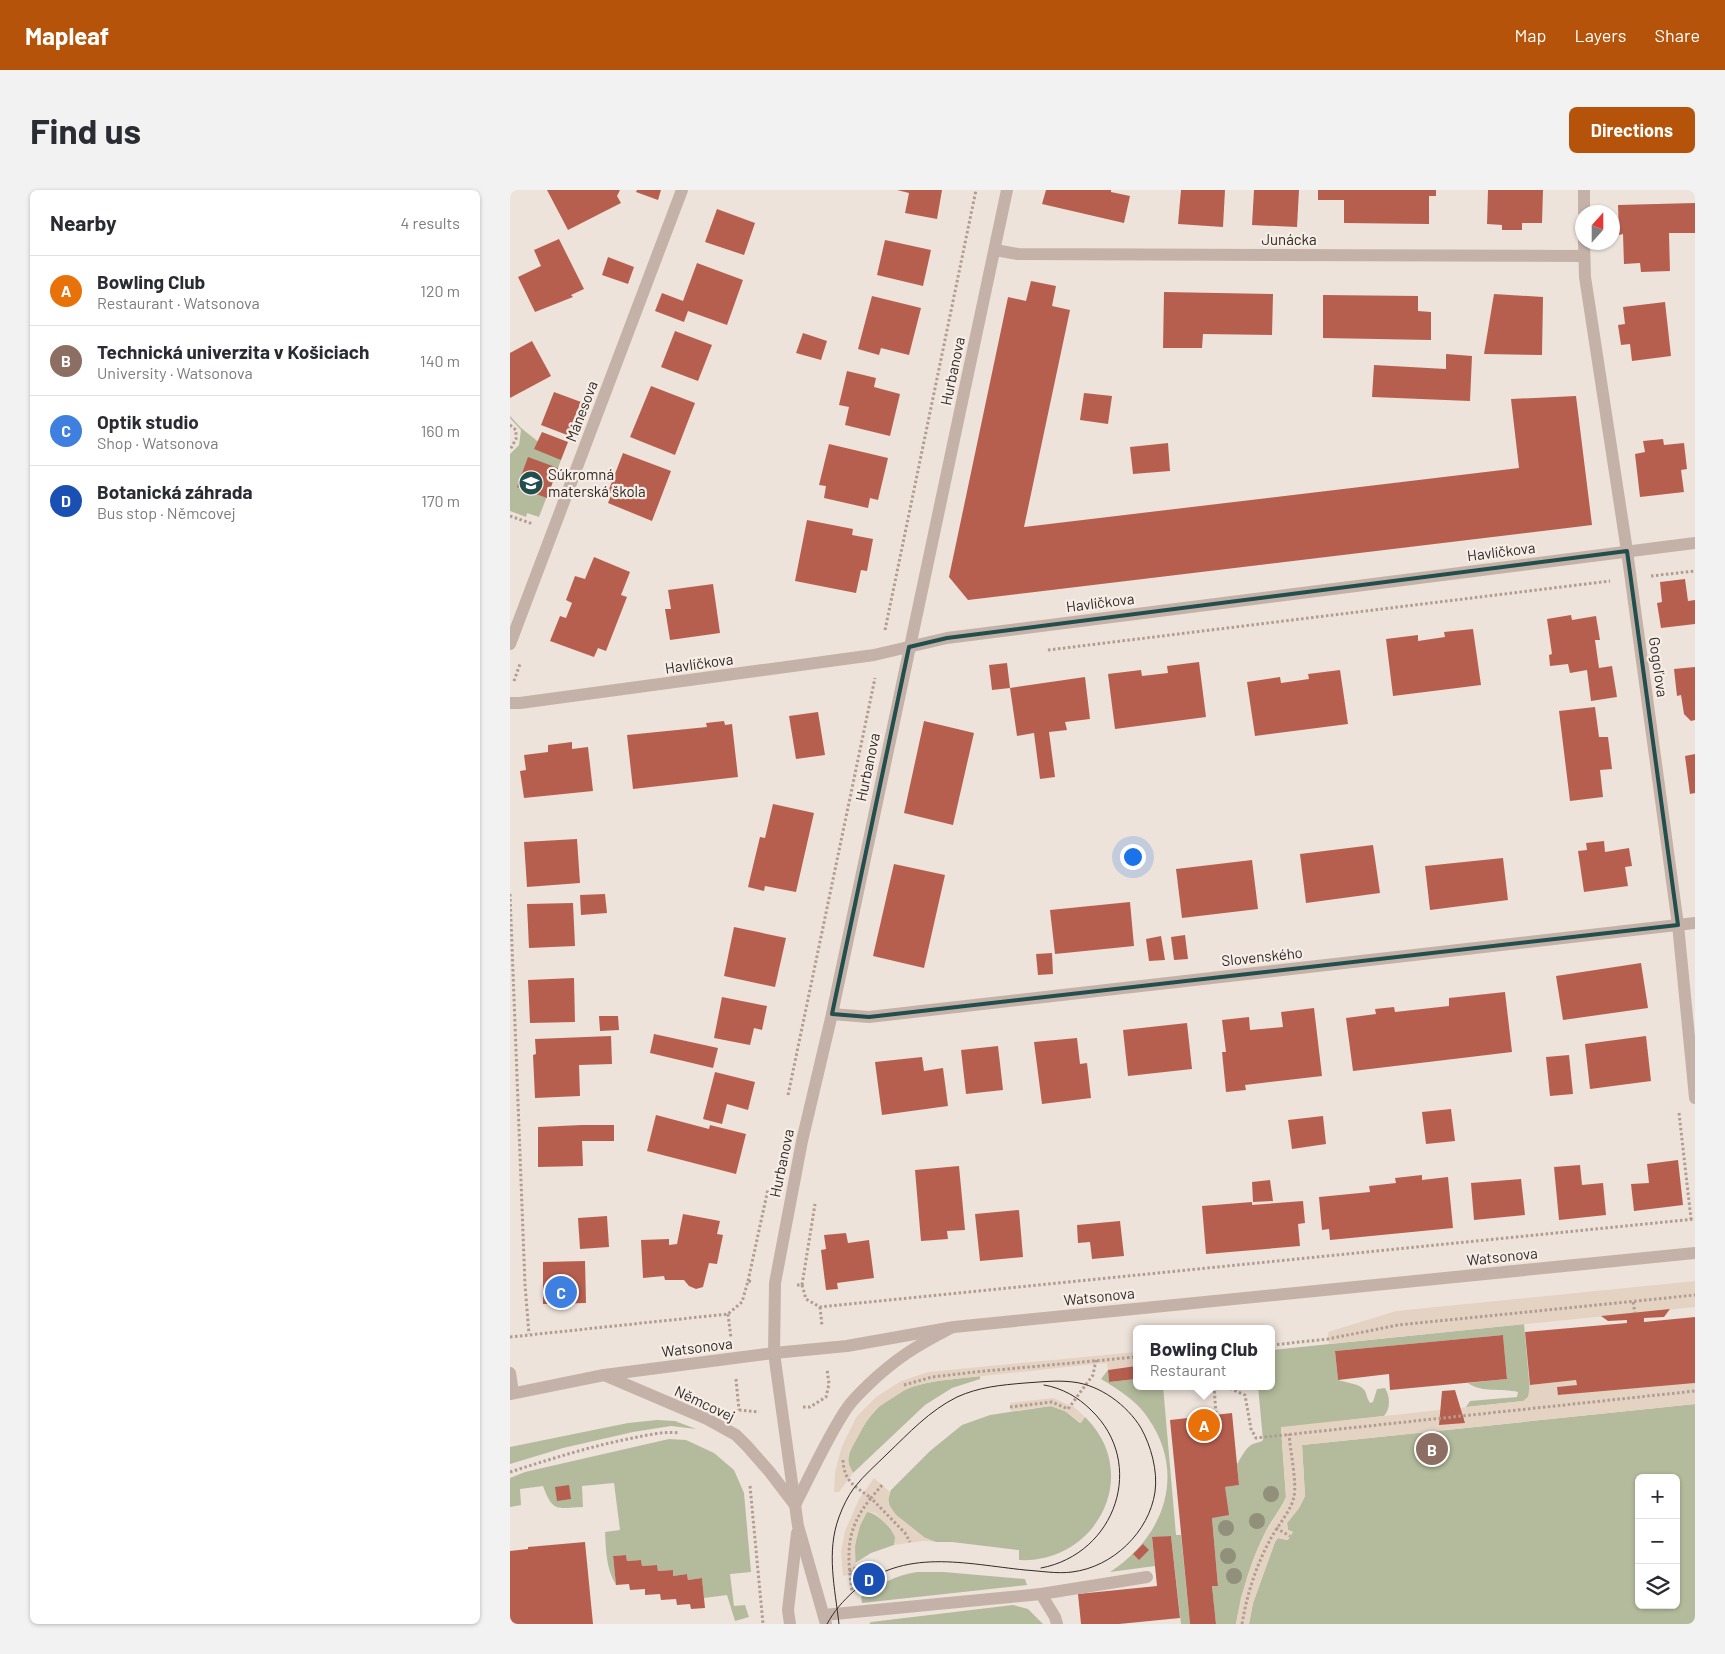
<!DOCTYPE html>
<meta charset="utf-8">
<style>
body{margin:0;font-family:Barlow,sans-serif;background:#f2f2f3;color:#2b2b33}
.controls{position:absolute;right:15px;bottom:15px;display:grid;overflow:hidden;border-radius:8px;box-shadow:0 1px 4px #0004}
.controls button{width:45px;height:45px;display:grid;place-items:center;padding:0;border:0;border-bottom:1px solid #e1e1e2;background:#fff;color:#2b2b33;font:25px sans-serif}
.compass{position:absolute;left:1065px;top:15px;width:45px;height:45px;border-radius:50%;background:#fff;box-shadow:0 1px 4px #0004;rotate:21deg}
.you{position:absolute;left:622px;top:666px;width:18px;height:18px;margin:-12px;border:4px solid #fff;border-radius:50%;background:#1a73e8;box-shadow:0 0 0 8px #1a73e833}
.badge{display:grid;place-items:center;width:32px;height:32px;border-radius:50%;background:#b45309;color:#fff;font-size:16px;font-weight:700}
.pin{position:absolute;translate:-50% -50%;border:2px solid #fff;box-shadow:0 1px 5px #0006}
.popup{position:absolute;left:623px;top:1135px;width:142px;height:65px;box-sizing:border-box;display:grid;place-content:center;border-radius:8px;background:#fff;filter:drop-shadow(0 1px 4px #0005);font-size:16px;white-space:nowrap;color:#7c7c81}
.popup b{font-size:19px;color:#2b2b33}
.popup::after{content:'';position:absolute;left:50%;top:100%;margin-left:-10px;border:10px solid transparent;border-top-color:#fff}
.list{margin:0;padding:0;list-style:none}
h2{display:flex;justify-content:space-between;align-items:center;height:65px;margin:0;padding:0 20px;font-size:21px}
h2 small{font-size:16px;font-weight:400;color:#7c7c81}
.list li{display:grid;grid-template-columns:32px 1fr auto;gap:15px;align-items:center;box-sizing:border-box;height:70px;padding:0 20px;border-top:1px solid #e1e1e2}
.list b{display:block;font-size:19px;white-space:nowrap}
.list p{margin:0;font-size:16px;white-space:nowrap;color:#7c7c81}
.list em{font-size:16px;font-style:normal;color:#7c7c81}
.icon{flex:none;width:28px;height:28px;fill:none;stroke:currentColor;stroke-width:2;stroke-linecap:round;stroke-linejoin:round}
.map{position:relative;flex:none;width:1185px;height:1434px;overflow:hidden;border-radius:8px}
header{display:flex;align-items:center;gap:30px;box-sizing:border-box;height:70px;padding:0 25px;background:#b45309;color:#fff}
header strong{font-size:24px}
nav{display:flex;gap:28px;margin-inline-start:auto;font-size:18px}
.intro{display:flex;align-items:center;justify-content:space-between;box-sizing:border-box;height:120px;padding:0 30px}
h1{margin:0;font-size:35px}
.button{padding:12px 22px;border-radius:8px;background:#b45309;color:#fff;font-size:18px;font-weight:700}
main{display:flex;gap:30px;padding:0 30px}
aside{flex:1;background:#fff;border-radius:8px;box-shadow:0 1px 4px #0004}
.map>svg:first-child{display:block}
.green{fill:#b3bb9c;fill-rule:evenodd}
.plaza{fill:#e4d3c3}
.building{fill:#b75f4f}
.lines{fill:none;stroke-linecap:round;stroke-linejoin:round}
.path{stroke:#b09c92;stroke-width:3;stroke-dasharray:2.5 2.5;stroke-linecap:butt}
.service{stroke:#c4b2a8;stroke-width:12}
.minor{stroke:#c4b2a8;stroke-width:12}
.tertiary{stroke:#c4b2a8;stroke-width:12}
.tram{stroke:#322a27;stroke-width:1}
.tree{fill:#90907b}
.marked{fill:none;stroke:#224e4d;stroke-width:4;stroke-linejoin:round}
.labels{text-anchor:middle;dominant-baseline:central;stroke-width:4.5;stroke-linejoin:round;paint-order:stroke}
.street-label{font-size:15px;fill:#322a27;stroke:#f6ede6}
.poi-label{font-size:15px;fill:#322a27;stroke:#f6ede6;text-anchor:start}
</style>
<header>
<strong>Mapleaf</strong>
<nav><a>Map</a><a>Layers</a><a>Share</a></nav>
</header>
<div class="intro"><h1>Find us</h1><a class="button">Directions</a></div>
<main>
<aside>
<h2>Nearby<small>4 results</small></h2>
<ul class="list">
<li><span class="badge" style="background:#e8710a">A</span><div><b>Bowling Club</b><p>Restaurant · Watsonova</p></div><em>120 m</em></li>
<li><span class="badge" style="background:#8d6e63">B</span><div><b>Technická univerzita v Košiciach</b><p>University · Watsonova</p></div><em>140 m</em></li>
<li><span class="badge" style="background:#3f7fe0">C</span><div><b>Optik studio</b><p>Shop · Watsonova</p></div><em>160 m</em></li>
<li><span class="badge" style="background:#1a4fb4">D</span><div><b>Botanická záhrada</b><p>Bus stop · Němcovej</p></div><em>170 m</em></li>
</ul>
</aside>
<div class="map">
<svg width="1185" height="1434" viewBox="0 0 1185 1434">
<rect width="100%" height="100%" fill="#eee3da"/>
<g class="green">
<path d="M0,226L11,238L51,270L29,327L17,323L16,327L0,321V264L9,255L11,240L0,228Z"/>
<path d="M1014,1134L1020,1201L1018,1207L1014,1211L956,1217L960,1211L1007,1207L1008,1202C992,1198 971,1203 958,1193L997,1189L993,1145L825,1161L828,1190C836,1193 850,1193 855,1201C857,1205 857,1209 860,1213L863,1212L867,1199L875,1198C880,1206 881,1218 874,1226L771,1238L776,1307C771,1319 762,1329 756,1341C741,1370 732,1401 726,1434H706L702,1396H708L702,1328L715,1297L729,1295L727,1274C731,1268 735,1259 741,1255C746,1252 750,1253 753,1250L748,1196H762V1160Z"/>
<path d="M598,1180L599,1192L626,1189V1196H653L666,1345H671L680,1434H671L661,1346L642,1348L645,1376L600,1382C654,1347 677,1284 638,1228C626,1210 609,1200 591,1189Z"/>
<path d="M470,1186V1189L442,1198L415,1215L343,1283C334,1270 340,1260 347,1247C378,1191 413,1193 470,1186Z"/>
<path d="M1185,1214V1434H739L743,1413L765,1352L768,1348L777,1350L783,1342L778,1340L777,1333L789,1318L795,1306L792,1255ZM1129,1288H1166V1415H1129Z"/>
<path d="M541,1216L555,1221L570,1233L575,1227C633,1283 587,1374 509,1370V1360L442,1352H426L415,1348L386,1325L380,1318L378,1309L381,1300L420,1261L452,1235L480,1225Z"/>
<path d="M147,1230L165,1231L186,1239L161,1236L123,1242L53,1258L0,1274V1257L118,1233Z"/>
<path d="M159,1249L176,1250L204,1263L224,1280L234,1303L241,1382L220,1384L224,1416L235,1415L239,1427L225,1431L217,1405L194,1408L192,1388L178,1390L177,1384L163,1386V1380L148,1381L147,1375L132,1376L131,1370L117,1371L116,1365L103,1366L106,1395C96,1378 96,1361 95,1342L110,1340L104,1293L72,1296L73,1317C47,1318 43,1323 33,1296L10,1299L11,1315L0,1317V1288L15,1282Z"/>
<path d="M357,1322C365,1322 383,1338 385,1347C386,1350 385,1352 384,1355L361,1363L345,1373C344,1356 346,1336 357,1322Z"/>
<path d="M407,1382H434L515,1389L517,1395L352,1413L351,1407C368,1395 386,1385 407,1382Z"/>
<path d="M503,1415L518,1419L533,1434H359L361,1432Z"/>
</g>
<g class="plaza">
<path d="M1185,1091V1117L819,1154L818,1142L886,1121Z"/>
<path d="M626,1162V1176L598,1180L597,1173L585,1174L426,1191L404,1196L395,1200L367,1218L356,1232L338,1265V1272L343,1283L329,1302H324L325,1282L332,1256L347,1226L366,1207L391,1191L418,1182Z"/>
<path d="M1066,1190L1067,1195L1047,1197L1048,1205L1185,1193V1214L792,1255L795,1306L789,1318L777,1333L778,1340L783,1342L778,1350L768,1348L765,1352L743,1413L739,1434H726L731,1407L745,1365L756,1341L773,1314L776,1307L771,1237L1013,1211L1018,1207L1020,1195Z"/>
<path d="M543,1208L564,1217L575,1227L571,1233L555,1221L541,1216L501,1221L500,1213Z"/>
<path d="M364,1288L380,1302L378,1313L386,1325L415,1348L426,1352L413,1351L384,1355L385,1347L380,1338L365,1323L357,1322L350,1336L345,1355L346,1384L333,1386L331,1362L335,1341L349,1309Z"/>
</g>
<g class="building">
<path d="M37,0H110L107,6L111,13L58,40Z"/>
<path d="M127,0H151L148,10L126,2Z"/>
<path d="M387,0H432L427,29L395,23L399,3Z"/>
<path d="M536,0H601V2L620,6L614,33L532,14Z"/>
<path d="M671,0H715L713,37L668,34Z"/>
<path d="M744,0H789L787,37L742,35Z"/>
<path d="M808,0H926V6H919V34L834,33V10H808Z"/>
<path d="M978,0H1033L1032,33H1012V40H992V35L977,34Z"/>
<path d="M1185,13V43H1159L1160,81L1131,82L1130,73L1114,74L1113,44L1109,45L1108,15Z"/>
<path d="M207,19L245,33L234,65L195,52Z"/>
<path d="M49,49L74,99L61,105L63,107L25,122L8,87L31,76L24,60Z"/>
<path d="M375,50L421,60L413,96L367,85Z"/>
<path d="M98,67L124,77L118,94L92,85Z"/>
<path d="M187,73L233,90L217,135L178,121L174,132L145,121L152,103L173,111Z"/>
<path d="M521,91L546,96L542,116L560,120L514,337L1009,278L1001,209L1066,206L1082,335L458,410L439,387L498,107L516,111Z"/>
<path d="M654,102L763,104L762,145L693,144L692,158H653Z"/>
<path d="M984,104L1033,107L1032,165L974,164Z"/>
<path d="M813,105L908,106V121L921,122V150L813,148Z"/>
<path d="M362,106L411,118L399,165L371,158L369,165L348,159Z"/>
<path d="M1155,112L1161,166L1122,171L1120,154L1111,155L1108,135L1115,134L1113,117Z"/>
<path d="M165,141L202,155L188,191L151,177Z"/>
<path d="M293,143L317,151L311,170L286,163Z"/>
<path d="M22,151L41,186L0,208V163Z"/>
<path d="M936,164L962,166L960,211L862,207L864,175L936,179Z"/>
<path d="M337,181L366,188L364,197L390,204L380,246L335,235L339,217L329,215Z"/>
<path d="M141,196L185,213L165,265L120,247Z"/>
<path d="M44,202L71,212L57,245L31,235Z"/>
<path d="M574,203L602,206L598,234L570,230Z"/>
<path d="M32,242L58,252L51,270L24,259Z"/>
<path d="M1153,249L1154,255L1174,253L1177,279L1171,280L1174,302L1130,307L1125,264L1135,262L1133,251Z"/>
<path d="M658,253L660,281L623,284L620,257Z"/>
<path d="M319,254L378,268L368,310L360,308L358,318L314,308L316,296L309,295Z"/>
<path d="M113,263L161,281L142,331L98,313L102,303L98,302Z"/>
<path d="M18,267L48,278L37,308L7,297Z"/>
<path d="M297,330L343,339L342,345L363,349L357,381L351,380L346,403L285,391Z"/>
<path d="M84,367L120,382L111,405L117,407L96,461L88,458L84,467L40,451L50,426L56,428L62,413L56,410L65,386L75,389Z"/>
<path d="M1175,389L1178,411L1185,410V434L1151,438L1147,413L1152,412L1150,392Z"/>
<path d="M203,394L210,443L160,450L155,419H161L158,400Z"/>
<path d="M1061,425L1062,430L1086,426L1090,450H1085L1089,478L1102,476L1107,507L1081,511L1077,480L1060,483L1058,474L1040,476L1039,465L1042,464L1037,429Z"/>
<path d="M963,439L971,495L883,506L876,449L908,445V451L935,447L934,442Z"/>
<path d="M689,472L696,527L605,539L598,484L631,480L632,486L658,483L657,476Z"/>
<path d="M497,473L500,498L482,500L479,475Z"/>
<path d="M1185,477V530L1181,531L1174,524L1171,505L1167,506L1164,479Z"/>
<path d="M830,480L838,534L745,546L737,492L770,487L771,493L799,489L798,484Z"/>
<path d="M575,487L580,529L555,532L557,540L539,542L545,587L530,589L524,543L507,546L500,498Z"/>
<path d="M1085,517L1089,547H1098L1102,579L1090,580L1093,607L1060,611L1049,521Z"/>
<path d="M308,522L315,565L286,569L279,526Z"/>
<path d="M214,531L215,535L222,534L228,587L123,599L117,545L197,537L196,533Z"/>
<path d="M414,531L464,543L443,635L394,623Z"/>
<path d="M62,552V559L78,557L83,601L14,608L10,581L16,580L14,565L38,562V555Z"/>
<path d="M1185,564V603L1180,604L1175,566Z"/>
<path d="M263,614L304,623L286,702L255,696L254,701L238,697L250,647L255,648Z"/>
<path d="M67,649L70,693L17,697L14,652Z"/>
<path d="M1094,651L1095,662L1119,658L1122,676L1115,677L1118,696L1074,702L1068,661L1077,660L1076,653Z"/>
<path d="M863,655L870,703L796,713L790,664Z"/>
<path d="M993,668L998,710L920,720L915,676Z"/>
<path d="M742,670L748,719L672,728L666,679Z"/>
<path d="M384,674L435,685L414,778L363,766Z"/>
<path d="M95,704L97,723L71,725L70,705Z"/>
<path d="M620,712L624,756L545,764L540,720Z"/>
<path d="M63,713L65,756L19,758L17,714Z"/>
<path d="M224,737L276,748L265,797L214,786Z"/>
<path d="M675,745L678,769L664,770L661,747Z"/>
<path d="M651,746L655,770L639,771L636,749Z"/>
<path d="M542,763L543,784L528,785L526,764Z"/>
<path d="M1131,773L1138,818L1053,830L1046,786Z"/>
<path d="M64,788L65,832L20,833L18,790Z"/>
<path d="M995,802L1002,862L843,881L836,828L866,824L865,819L884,817L885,822L939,816V808Z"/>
<path d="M212,807L257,816L252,840L244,838L240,855L204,848Z"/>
<path d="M804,818L812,886L735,895L736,900L716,902L712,862H716L712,830L739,827L740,840L773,837L771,822Z"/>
<path d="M89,826H108L109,840L90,841Z"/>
<path d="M677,833L682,879L618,886L613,840Z"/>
<path d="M144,844L208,858L203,878L140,863Z"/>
<path d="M101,846L102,874L69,875L70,906L25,908L23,865L26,864L25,849Z"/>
<path d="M1136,846L1141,891L1080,899L1075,854Z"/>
<path d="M567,848L570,874L577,873L581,908L532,914L524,852Z"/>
<path d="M488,856L493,900L456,904L451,860Z"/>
<path d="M1059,865L1063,904L1040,906L1036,867Z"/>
<path d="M412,867L414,881L433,878L438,916L372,925L365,872Z"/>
<path d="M205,882L245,892L238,920L217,914L212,934L193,929Z"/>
<path d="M941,919L945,951L916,954L912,922Z"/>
<path d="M146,925L199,939L200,935L236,944L226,984L137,961Z"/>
<path d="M813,926L816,954L782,959L778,930Z"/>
<path d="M72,935H104V951H72L73,976L28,977V937Z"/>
<path d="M1168,970L1173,1015L1124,1021L1121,994L1139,993L1137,974Z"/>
<path d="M1070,975L1072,995L1093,993L1096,1025L1049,1030L1044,977Z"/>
<path d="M449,976L455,1040L437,1041L438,1049L411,1051L405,980Z"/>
<path d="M912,985V990L938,987L943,1038L820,1050L819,1039L812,1040L809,1007L860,1002L859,996L886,993L885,988Z"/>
<path d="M1011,989L1015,1025L964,1030L961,993Z"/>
<path d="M760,990L763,1011L743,1012L742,992Z"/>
<path d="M793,1011L795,1033L788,1034L790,1056L696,1064L692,1016L742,1012V1015Z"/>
<path d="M509,1020L513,1067L470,1071L465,1024Z"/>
<path d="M173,1024L210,1031L207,1044L213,1045L207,1074L199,1073L193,1097L186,1099L179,1096L174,1090H155L154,1086L133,1088L131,1050L159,1049V1055L167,1054Z"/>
<path d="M97,1026L99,1057L70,1059L68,1028Z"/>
<path d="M610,1031L614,1066L582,1069L580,1052L568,1053L567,1035Z"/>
<path d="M336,1043L338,1053L359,1050L364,1088L327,1093L328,1099L316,1100L311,1060L316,1059L314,1045Z"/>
<path d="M75,1071L76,1113L33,1114V1072Z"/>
<path d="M1160,1119L1154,1127L1134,1128V1132L1185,1127V1193L1048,1205L1047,1197L1067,1195L1066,1190L1020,1195L1015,1142L1117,1133V1130L1098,1131L1091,1126Z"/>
<path d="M993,1145L997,1189L880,1200L879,1184L828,1190L825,1161Z"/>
<path d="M626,1176V1189L599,1192L598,1180Z"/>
<path d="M945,1200L955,1233L929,1235L932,1201Z"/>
<path d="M722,1223L729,1295L715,1297L719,1325L702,1328L708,1396H702L706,1434H680L660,1230Z"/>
<path d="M59,1295L61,1309L47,1311L45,1297Z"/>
<path d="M661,1346L670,1428L609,1434H571L568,1404L647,1396L642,1347Z"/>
<path d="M75,1352L83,1434H0V1361L18,1359V1357Z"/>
<path d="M633,1354L639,1360L629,1370L623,1364Z"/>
<path d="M116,1365L117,1371L131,1370L132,1376L147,1375L148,1381L163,1380V1386L177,1384L178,1390L192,1388L195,1418L181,1419L180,1414L167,1415L166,1409L151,1410L150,1404L135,1405V1399L120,1400L119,1394L106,1395L103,1366Z"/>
</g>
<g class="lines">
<g class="path">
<path d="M0,235L6,240V249L0,260"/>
<path d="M0,326L23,334"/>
<path d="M1141,386L1185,381"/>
<path d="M375,440L466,0"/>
<path d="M538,460L1100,391"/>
<path d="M4,491L10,474"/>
<path d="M0,704L15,1095L19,1144"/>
<path d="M278,905L365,488"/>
<path d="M1169,923L1181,1029"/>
<path d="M238,1091L258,999"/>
<path d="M287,1095H292L296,1109L310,1117L1185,1029"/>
<path d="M292,1095L305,1014"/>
<path d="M1123,1112L1125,1123"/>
<path d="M310,1117L312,1136"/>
<path d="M218,1124L221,1148"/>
<path d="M0,1147L218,1124L232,1112L238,1091L243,1092"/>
<path d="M762,1155L818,1149L888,1135L1185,1105"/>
<path d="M226,1189L229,1220"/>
<path d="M394,1195L422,1187L465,1182L626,1167"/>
<path d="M704,1196L706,1225"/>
<path d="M710,1196L719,1198L735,1205L741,1239L746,1248L1185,1201"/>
<path d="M293,1217H300L316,1207L319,1194L317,1179"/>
<path d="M500,1217L542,1212L558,1219L583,1185L586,1170"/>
<path d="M229,1220L249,1222"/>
<path d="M333,1270C334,1292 345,1296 361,1308C335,1340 337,1363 342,1401"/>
<path d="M0,1282C41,1269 81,1256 123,1248C138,1245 154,1241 169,1243"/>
<path d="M372,1295L361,1308L395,1343L400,1352"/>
<path d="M240,1296L253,1434"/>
<path d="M766,1338L780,1346"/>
<path d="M339,1381L346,1378"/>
<path d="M732,1434C737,1404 746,1376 760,1350C767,1336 782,1320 784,1306C787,1293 780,1259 779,1244"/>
</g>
<g class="service">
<path d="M531,1404L545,1427L547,1434"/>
<path d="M314,1425L531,1404L637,1387"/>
</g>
<g class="minor">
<path d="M1074,22V0"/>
<path d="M1074,52L1075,87L1117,361L1168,735L1185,908"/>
<path d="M485,60L508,64L1074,66"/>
<path d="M0,454L172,0"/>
<path d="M0,513H10L364,465L437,448L1185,353"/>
<path d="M322,824L359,827L1185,733"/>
<path d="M0,1183L3,1203"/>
<path d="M94,1185L197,1229L226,1245L237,1256L259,1281L285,1315"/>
<path d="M285,1315C301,1284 316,1250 335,1221C341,1211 350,1203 358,1195C385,1169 406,1156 439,1139"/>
<path d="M280,1434L278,1420L287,1343"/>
<path d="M316,1434L288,1336L264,1163L265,1093L292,951L322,824L497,0"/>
</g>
<path class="tertiary" d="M0,1204L94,1185L264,1163L337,1156L444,1137L1185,1063"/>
<g class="tram">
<path d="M531,1378C606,1364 637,1273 581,1220C568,1207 552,1198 534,1195"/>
<path d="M317,1434C324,1421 333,1411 344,1401C393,1357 456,1374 515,1380C531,1381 547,1384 562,1382C603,1377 639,1342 645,1302C648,1281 641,1256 631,1238C617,1215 590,1195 563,1192C547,1190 531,1192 515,1193C491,1195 469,1197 447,1207C419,1221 399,1243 377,1264C366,1275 354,1285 344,1298C338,1306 333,1316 329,1327C316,1362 325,1398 329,1434"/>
</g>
</g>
<g class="tree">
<circle cx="761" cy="1304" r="8"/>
<circle cx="747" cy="1331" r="8"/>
<circle cx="716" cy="1338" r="8"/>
<circle cx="718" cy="1366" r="8"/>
<circle cx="724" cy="1386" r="8"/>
</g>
<path class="marked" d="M1117,361L1168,735L359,827L322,824L399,457L437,448Z"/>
<defs>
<symbol id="school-disc" viewBox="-11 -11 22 22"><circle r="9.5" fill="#224e4d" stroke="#f6ede6"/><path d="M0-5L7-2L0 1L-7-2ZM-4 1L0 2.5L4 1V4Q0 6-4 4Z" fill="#fff"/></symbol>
</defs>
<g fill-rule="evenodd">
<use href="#school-disc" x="7" y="279" width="28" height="28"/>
</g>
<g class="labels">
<g class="street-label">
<text x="779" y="49">Junácka</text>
<text transform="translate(442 181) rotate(-78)">Hurbanova</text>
<text transform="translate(71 221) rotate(-69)">Mánesova</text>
<text transform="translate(991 361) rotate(-7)">Havlíčkova</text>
<text transform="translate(590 412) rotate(-7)">Havlíčkova</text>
<text transform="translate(189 473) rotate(-8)">Havlíčkova</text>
<text transform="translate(1149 477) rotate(82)">Gogoľova</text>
<text transform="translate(357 577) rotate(-78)">Hurbanova</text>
<text transform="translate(752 766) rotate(-6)">Slovenského</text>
<text transform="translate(271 973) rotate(-78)">Hurbanova</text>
<text transform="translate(992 1066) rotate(-6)">Watsonova</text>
<text transform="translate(589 1106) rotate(-6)">Watsonova</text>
<text transform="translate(187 1157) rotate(-7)">Watsonova</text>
<text transform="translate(195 1213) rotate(25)">Němcovej</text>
</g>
<g class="poi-label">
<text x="38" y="284">Súkromná<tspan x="38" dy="17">materská škola</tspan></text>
</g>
</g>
</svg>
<div class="controls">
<button>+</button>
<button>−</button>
<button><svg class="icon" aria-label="layers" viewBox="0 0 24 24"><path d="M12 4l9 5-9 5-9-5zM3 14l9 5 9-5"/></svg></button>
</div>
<svg class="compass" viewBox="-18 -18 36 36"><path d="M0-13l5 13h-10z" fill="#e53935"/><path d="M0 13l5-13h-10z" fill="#7c7c81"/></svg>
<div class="you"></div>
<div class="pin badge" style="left:694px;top:1235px;background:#e8710a">A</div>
<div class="popup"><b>Bowling Club</b>Restaurant</div>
<div class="pin badge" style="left:922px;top:1259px;background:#8d6e63">B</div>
<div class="pin badge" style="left:51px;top:1102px;background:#3f7fe0">C</div>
<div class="pin badge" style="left:359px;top:1389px;background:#1a4fb4">D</div>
</div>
</main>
